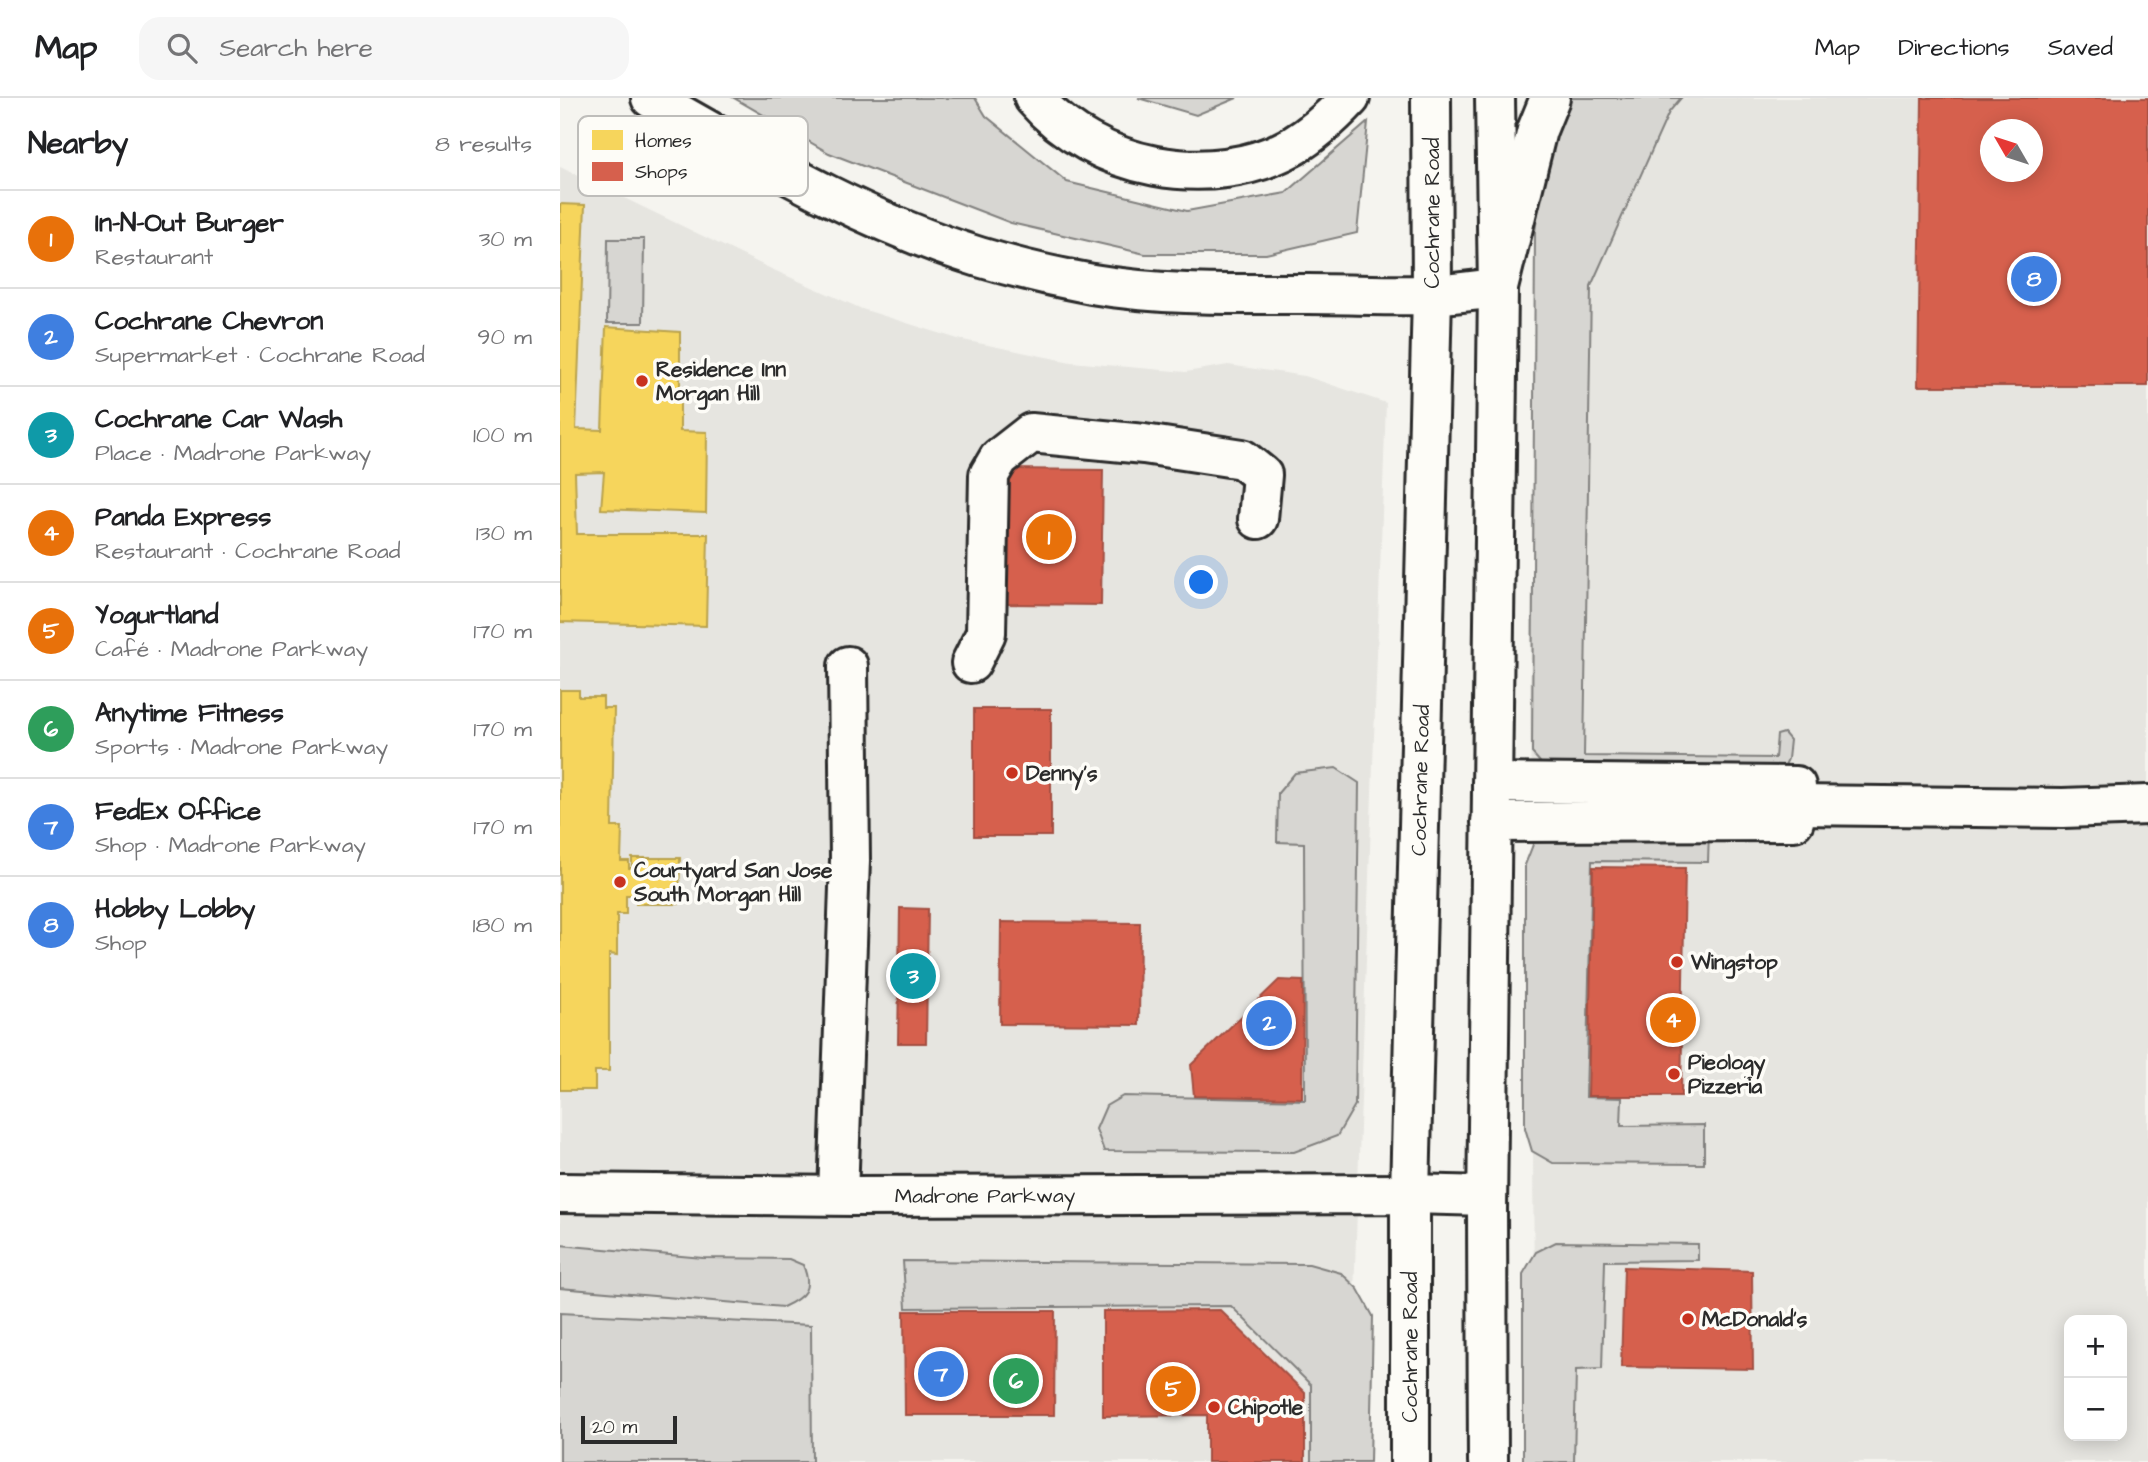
<!DOCTYPE html>
<meta charset="utf-8">
<style>
body{margin:0;font-family:"Architects Daughter",sans-serif;background:#f6f6f6;color:#202124}
.controls{position:absolute;right:21px;bottom:21px;display:grid;overflow:hidden;border-radius:14px;box-shadow:0 4px 18px #0003}
.controls button{width:63px;height:63px;display:grid;place-items:center;padding:0;border:0;border-bottom:2px solid #e0e0e0;background:#fff;color:#202124;font:35px sans-serif}
.compass{position:absolute;left:1420px;top:21px;width:63px;height:63px;border-radius:50%;background:#fff;box-shadow:0 4px 18px #0003;rotate:309deg}
.scale{position:absolute;left:21px;bottom:18px;width:96px;box-sizing:border-box;padding-left:7px;border:4px solid #2b2b2b;border-top:0;font-size:19px;line-height:24px;white-space:nowrap;color:#2b2b2b;-webkit-text-stroke:5px #fdfcf7;paint-order:stroke}
.you{position:absolute;left:642px;top:485px;width:24px;height:24px;margin:-18px;border:5px solid #fff;border-radius:50%;background:#1a73e8;box-shadow:0 0 0 10px #1a73e833}
.badge{display:grid;place-items:center;width:46px;height:46px;border-radius:50%;background:#db2777;color:#fff;font-size:23px;font-weight:700}
.pin{position:absolute;translate:-50% -50%;border:4px solid #fff;box-shadow:0 2px 7px #0006}
.list{margin:0;padding:0;list-style:none}
h2{display:flex;justify-content:space-between;align-items:center;height:91px;margin:0;padding:0 28px;font-size:30px}
h2 small{font-size:23px;font-weight:400;color:#757577}
.list li{display:grid;grid-template-columns:46px 1fr auto;gap:21px;align-items:center;box-sizing:border-box;height:98px;padding:0 28px;border-top:2px solid #e0e0e0}
.list b{display:block;font-size:26px;white-space:nowrap}
.list p{margin:0;font-size:23px;white-space:nowrap;color:#757577}
.list em{font-size:23px;font-style:normal;color:#757577}
.icon{flex:none;width:38px;height:38px;fill:none;stroke:currentColor;stroke-width:2;stroke-linecap:round;stroke-linejoin:round}
.map{position:relative;flex:none;width:1588px;height:1364px;overflow:hidden}
header{display:flex;align-items:center;gap:42px;box-sizing:border-box;height:98px;padding:0 35px;background:#fff;border-bottom:2px solid #e0e0e0}
header strong{font-size:33px}
nav{display:flex;gap:38px;margin-inline-start:auto;font-size:24px}
.search{width:490px;height:63px;background:#f6f6f6;display:flex;align-items:center;gap:18px;box-sizing:border-box;padding:0 24px;border-radius:21px;color:#757577;font-size:26px}
main{display:flex}
aside{flex:1;background:#fff}
.map>svg:first-child{display:block}
.built{fill:#e6e5e0;fill-rule:evenodd}
.green{fill:#d7d6d2;stroke:#81807e;stroke-width:2}
.homes{fill:#f6d55c;stroke:#b9a24d;stroke-width:2}
.shops{fill:#d6604d;stroke:#a35043;stroke-width:2;fill-rule:evenodd}
.lines{fill:none;stroke-linecap:round;stroke-linejoin:round}
.minor-casing{stroke:#2b2b2b;stroke-width:44}
.major-casing{stroke:#2b2b2b;stroke-width:44}
.highway-casing{stroke:#2b2b2b;stroke-width:44}
.minor{stroke:#fdfcf7;stroke-width:38}
.major{stroke:#fdfcf7;stroke-width:38}
.highway{stroke:#fdfcf7;stroke-width:38}
.poi-dot{fill:#c8321e;stroke:#fdfcf7;stroke-width:2.5}
.labels{text-anchor:middle;dominant-baseline:central;stroke-width:7;stroke-linejoin:round;paint-order:stroke}
.street-label{font-size:21px;fill:#2b2b2b;stroke:#fdfcf7}
.poi-label{font-size:21px;font-weight:bold;fill:#2b2b2b;stroke:#fdfcf7;text-anchor:start}
.key{fill:#fdfcf7;stroke:#bebdba;stroke-width:2}
.key-label{font-size:19px;fill:#2b2b2b}
</style>
<header>
<strong>Map</strong>
<div class="search"><svg class="icon" aria-label="search" viewBox="0 0 24 24"><circle cx="10" cy="10" r="6"/><path d="M15 15l6 6"/></svg>Search here</div>
<nav><a>Map</a><a>Directions</a><a>Saved</a></nav>
</header>
<main>
<aside>
<h2>Nearby<small>8 results</small></h2>
<ul class="list">
<li><span class="badge" style="background:#e8710a">1</span><div><b>In-N-Out Burger</b><p>Restaurant</p></div><em>30 m</em></li>
<li><span class="badge" style="background:#3f7fe0">2</span><div><b>Cochrane Chevron</b><p>Supermarket · Cochrane Road</p></div><em>90 m</em></li>
<li><span class="badge" style="background:#0f9aa8">3</span><div><b>Cochrane Car Wash</b><p>Place · Madrone Parkway</p></div><em>100 m</em></li>
<li><span class="badge" style="background:#e8710a">4</span><div><b>Panda Express</b><p>Restaurant · Cochrane Road</p></div><em>130 m</em></li>
<li><span class="badge" style="background:#e8710a">5</span><div><b>Yogurtland</b><p>Café · Madrone Parkway</p></div><em>170 m</em></li>
<li><span class="badge" style="background:#2e9e5b">6</span><div><b>Anytime Fitness</b><p>Sports · Madrone Parkway</p></div><em>170 m</em></li>
<li><span class="badge" style="background:#3f7fe0">7</span><div><b>FedEx Office</b><p>Shop · Madrone Parkway</p></div><em>170 m</em></li>
<li><span class="badge" style="background:#3f7fe0">8</span><div><b>Hobby Lobby</b><p>Shop</p></div><em>180 m</em></li>
</ul>
</aside>
<div class="map">
<svg width="1588" height="1364" viewBox="0 0 1588 1364">
<rect width="100%" height="100%" fill="#f5f4ef"/>
<filter id="ink" filterUnits="userSpaceOnUse"><feTurbulence type="fractalNoise" baseFrequency=".0143" numOctaves="2"/><feDisplacementMap in="SourceGraphic" scale="14" xChannelSelector="R" yChannelSelector="G"/><feConvolveMatrix kernelMatrix="1 2 1 2 8 2 1 2 1" color-interpolation-filters="sRGB"/></filter>
<g filter="url(#ink)">
<g class="built">
<path d="M1070,0H1588V1364H975L970,581L978,204ZM1430,32H1472V74H1430ZM1509,1222H1562V1338H1509Z"/>
<path d="M0,69L207,169L302,211L398,241L511,264L626,274L668,267L745,278L826,305L788,1364H0Z"/>
</g>
<g class="green">
<path d="M174,0H415L426,18L507,84L627,113L726,95L808,24L797,135L706,156H585L451,125L269,55Z"/>
<path d="M578,0H677L636,17Z"/>
<path d="M1009,0H1121L1109,14L1031,188L1024,658L1215,660L1217,637L1224,635L1230,642L1228,661L1223,671L987,672L972,655L975,133L989,40Z"/>
<path d="M48,141H84L83,225H47Z"/>
<path d="M776,670L799,685L795,1007L777,1038L734,1054L544,1053L536,1031L546,1008L563,998L745,1002L744,745L717,744L718,695L735,675Z"/>
<path d="M1149,733L1148,764L1032,763L1026,999L1062,1000L1061,1028L1144,1027V1066L993,1065L972,1053L965,1030V767L976,739Z"/>
<path d="M996,1144L1138,1146V1162L1045,1163L1042,1271L1016,1272L1014,1364H963V1176L976,1154Z"/>
<path d="M0,1147L143,1160L229,1161L243,1167C253,1191 245,1199 223,1209L0,1190Z"/>
<path d="M343,1163L749,1166L781,1175L798,1191L813,1218L810,1364H751V1287L671,1208L346,1210Z"/>
<path d="M0,1215L251,1227L252,1364H0Z"/>
</g>
<g class="homes">
<path d="M0,106L25,107L16,331L42,332L46,229L120,234V333L147,334L146,415L41,411L44,374L15,375L17,436H148L146,528L0,524Z"/>
<path d="M0,592H19V599H43V610H54L52,729H62L61,763H69V770H72V760H120L119,806H76V797H66V816H57V857L49,856V973H35V992H0Z"/>
</g>
<g class="shops">
<path d="M1362,0H1588V288H1358ZM1430,32H1472V74H1430Z"/>
<path d="M436,371L543,372L541,507L435,506Z"/>
<rect x="414" y="611" width="77" height="127"/>
<path d="M1033,769L1125,770L1121,998H1028Z"/>
<path d="M340,810L368,811L366,945H338Z"/>
<path d="M441,824L580,825L579,927L440,926Z"/>
<path d="M719,882L743,883L742,1000L634,998L631,967Z"/>
<path d="M1064,1169L1192,1173L1193,1271L1061,1269Z"/>
<path d="M660,1212L745,1295V1364H647V1317L543,1318V1213Z"/>
<path d="M344,1213H495L494,1317H345Z"/>
</g>
<g class="lines">
<defs>
<g id="minor">
<path d="M411,565L426,535L429,377L439,360L471,335L584,346L682,361L702,377L698,421"/>
<path d="M932,685L1236,688"/>
<path d="M1234,707L1503,710L1588,707"/>
<path d="M931,724L1234,723"/>
<path id="s1" d="M0,1095L294,1098L850,1096L927,1098"/>
<path d="M278,1097L290,762L288,568"/>
</g>
<g id="major">
<path id="s2" d="M850,1364V1096L872,197L871,0"/>
<path d="M928,1364L927,1112L938,190L935,0"/>
</g>
<g id="highway">
<path d="M91,0C197,60 302,123 419,159C456,170 494,179 532,186C603,198 676,196 748,196C789,196 830,198 870,197C893,196 916,192 938,190L977,32L990,0"/>
<path d="M474,0C535,71 650,94 733,48C755,35 773,18 790,0"/>
</g>
</defs>
<use href="#minor" class="minor-casing"/>
<use href="#major" class="major-casing"/>
<use href="#highway" class="highway-casing"/>
<use href="#minor" class="minor"/>
<use href="#major" class="major"/>
<use href="#highway" class="highway"/>
</g>
</g>
<g class="poi-dot">
<circle cx="82" cy="283" r="7"/>
<circle cx="452" cy="675" r="7"/>
<circle cx="60" cy="784" r="7"/>
<circle cx="1117" cy="864" r="7"/>
<circle cx="1114" cy="976" r="7"/>
<circle cx="1128" cy="1221" r="7"/>
<circle cx="654" cy="1309" r="7"/>
</g>
<g class="labels">
<g class="street-label">
<text transform="translate(872 115) rotate(-90)">Cochrane Road</text>
<text stroke="none"><textPath href="#s2" startOffset="682">Cochrane Road</textPath></text>
<text stroke="none"><textPath href="#s1" startOffset="425">Madrone Parkway</textPath></text>
<text transform="translate(850 1249) rotate(-90)">Cochrane Road</text>
</g>
<g class="poi-label">
<text x="96" y="271">Residence Inn<tspan x="96" dy="24">Morgan Hill</tspan></text>
<text x="466" y="675">Denny's</text>
<text x="74" y="772">Courtyard San Jose<tspan x="74" dy="24">South Morgan Hill</tspan></text>
<text x="1131" y="864">Wingstop</text>
<text x="1128" y="964">Pieology<tspan x="1128" dy="24">Pizzeria</tspan></text>
<text x="1142" y="1221">McDonald's</text>
<text x="668" y="1309">Chipotle</text>
</g>
</g>
<rect x="18" y="18" width="230" height="80" rx="10" class="key"/>
<rect x="32" y="32" width="31" height="20" fill="#f6d55c"/>
<rect x="32" y="64" width="31" height="19" fill="#d6604d"/>
<g class="key-label">
<text x="75" y="49">Homes</text>
<text x="75" y="80">Shops</text>
</g>
</svg>
<div class="controls">
<button>+</button>
<button>−</button>
</div>
<svg class="compass" viewBox="-18 -18 36 36"><path d="M0-13l5 13h-10z" fill="#e53935"/><path d="M0 13l5-13h-10z" fill="#757577"/></svg>
<div class="scale">20 m</div>
<div class="you"></div>
<div class="pin badge" style="left:489px;top:439px;background:#e8710a">1</div>
<div class="pin badge" style="left:709px;top:925px;background:#3f7fe0">2</div>
<div class="pin badge" style="left:353px;top:878px;background:#0f9aa8">3</div>
<div class="pin badge" style="left:1113px;top:922px;background:#e8710a">4</div>
<div class="pin badge" style="left:613px;top:1291px;background:#e8710a">5</div>
<div class="pin badge" style="left:456px;top:1283px;background:#2e9e5b">6</div>
<div class="pin badge" style="left:381px;top:1276px;background:#3f7fe0">7</div>
<div class="pin badge" style="left:1474px;top:181px;background:#3f7fe0">8</div>
</div>
</main>
